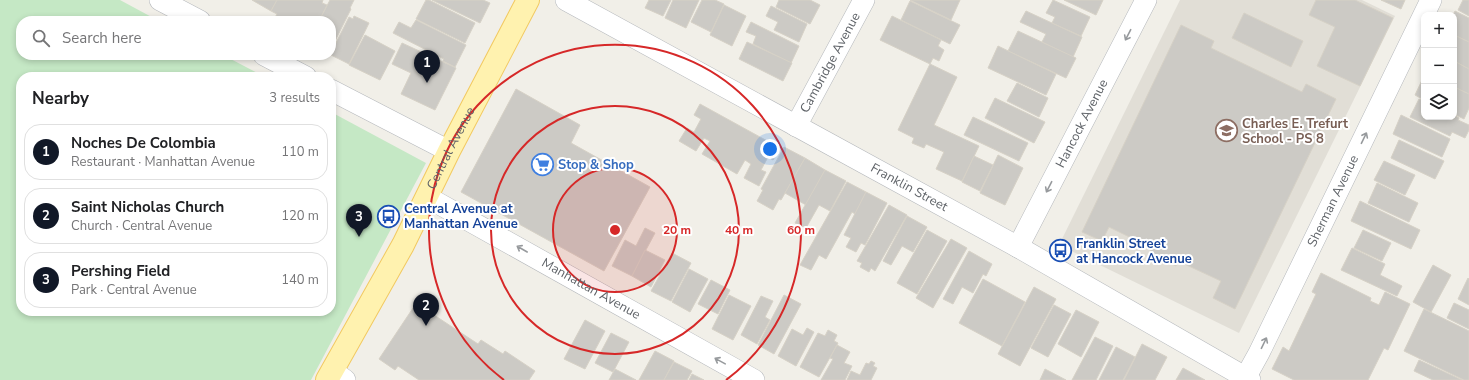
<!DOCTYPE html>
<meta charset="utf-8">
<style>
body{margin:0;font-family:"Nunito Sans",sans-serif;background:#f2f2f2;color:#202124}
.controls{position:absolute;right:12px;top:12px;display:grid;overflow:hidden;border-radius:8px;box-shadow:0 2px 6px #0003}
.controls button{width:36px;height:36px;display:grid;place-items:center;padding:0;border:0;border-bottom:1px solid #e0e0e0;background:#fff;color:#202124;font:20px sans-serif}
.you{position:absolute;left:770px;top:149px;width:14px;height:14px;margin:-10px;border:3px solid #fff;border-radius:50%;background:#1a73e8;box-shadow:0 0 0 6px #1a73e833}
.badge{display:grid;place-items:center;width:26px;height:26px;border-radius:50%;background:#111827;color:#fff;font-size:13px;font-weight:700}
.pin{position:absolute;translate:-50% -33px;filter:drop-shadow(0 1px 2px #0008)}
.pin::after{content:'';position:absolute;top:21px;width:14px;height:12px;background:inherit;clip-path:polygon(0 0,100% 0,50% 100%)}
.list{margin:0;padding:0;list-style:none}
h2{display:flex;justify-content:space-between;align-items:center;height:52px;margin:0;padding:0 16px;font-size:17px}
h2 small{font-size:13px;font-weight:400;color:#757577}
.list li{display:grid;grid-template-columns:26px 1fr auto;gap:12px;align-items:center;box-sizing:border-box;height:56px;margin:0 8px 8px;padding:0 8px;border:1px solid #e0e0e0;border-radius:16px}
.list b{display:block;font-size:15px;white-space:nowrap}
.list p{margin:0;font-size:13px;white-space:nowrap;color:#757577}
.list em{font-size:13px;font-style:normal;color:#757577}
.icon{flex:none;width:22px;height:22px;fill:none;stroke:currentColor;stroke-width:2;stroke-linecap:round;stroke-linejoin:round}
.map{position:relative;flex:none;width:1469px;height:380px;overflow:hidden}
.search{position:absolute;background:#fff;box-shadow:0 2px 6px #0003;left:16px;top:16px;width:320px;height:44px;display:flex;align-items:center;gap:10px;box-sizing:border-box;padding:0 14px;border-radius:16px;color:#757577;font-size:15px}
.panel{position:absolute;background:#fff;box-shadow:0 2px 6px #0003;left:16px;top:72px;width:320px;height:244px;border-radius:16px}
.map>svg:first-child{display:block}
.education{fill:#e1ded6}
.green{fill:#c5e8c5}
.building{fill:#cccac5;stroke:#d6d1c6}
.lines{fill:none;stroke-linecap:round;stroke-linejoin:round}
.minor-casing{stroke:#b5b8bc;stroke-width:22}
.major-casing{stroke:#f2c960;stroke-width:24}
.minor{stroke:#fff;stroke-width:21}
.major{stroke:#fff2af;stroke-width:22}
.oneway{stroke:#979a9d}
.ring{fill:none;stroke:#d62828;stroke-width:2}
.labels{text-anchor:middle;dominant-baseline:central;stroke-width:4;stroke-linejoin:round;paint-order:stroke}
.street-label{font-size:13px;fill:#5f6368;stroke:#fff}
.education-label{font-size:13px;font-weight:bold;fill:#785e54;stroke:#fff;text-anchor:start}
.shop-label{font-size:13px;font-weight:bold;fill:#366cbe;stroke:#fff;text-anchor:start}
.transit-label{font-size:13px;font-weight:bold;fill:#164399;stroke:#fff;text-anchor:start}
.centre{fill:#d62828;stroke:#fff;stroke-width:2}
.ring-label{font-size:12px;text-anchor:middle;font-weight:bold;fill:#d62828;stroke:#fff;stroke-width:4;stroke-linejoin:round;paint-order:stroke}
</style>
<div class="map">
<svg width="1469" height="380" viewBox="0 0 1469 380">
<rect width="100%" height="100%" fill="#f1efe8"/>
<path class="education" d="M1180,0H1362L1395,16L1239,333L1059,245Z"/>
<path class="green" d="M0,0H120L159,21H21V55H223L265,77H21V311H331V112L426,163L311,380H0Z"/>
<g class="building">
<path d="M252,0H277L271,11Z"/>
<path d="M277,0H323L322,3L327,5L319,21H273L277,14L271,11Z"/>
<path d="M330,0H354L350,8L351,9L331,49V21H319Z"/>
<path d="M426,0H429L475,23L465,43L416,19Z"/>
<path d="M432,0H483L490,3L480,23Z"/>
<path d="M649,0H671L663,16L645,8Z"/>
<path d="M673,0H699L686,28L665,18Z"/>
<path d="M702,0H715L724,4L711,32L691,22Z"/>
<path d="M779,0H810L820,5L810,24L776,7Z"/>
<path d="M910,0H960L951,20Z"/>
<path d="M1053,0L1090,17L1081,36L1052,23L1055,17L1046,13Z"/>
<path d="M1064,0H1103L1096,15Z"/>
<path d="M1316,0H1355L1393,18L1360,86L1317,66L1335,27L1309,15Z"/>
<path d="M1381,0H1405L1401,9Z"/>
<path d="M1463,0H1469V16L1458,10Z"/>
<path d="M910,1L960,25L950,44L901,20Z"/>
<path d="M724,5L746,16L732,46L710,35Z"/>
<path d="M771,6L807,24L799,42L774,30L778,22L766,16Z"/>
<path d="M1026,11L1082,37L1073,57L1042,42L1046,34L1020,22Z"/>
<path d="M1455,11L1469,18V42L1454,35L1453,15Z"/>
<path d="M1244,13L1303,41L1291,67L1232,38Z"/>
<path d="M354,16L369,23L349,64L331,55V53L349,17L353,19Z"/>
<path d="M892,16L941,40L938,46L944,50L939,61L933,58L930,64L880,40Z"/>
<path d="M416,20L466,45L455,67L443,61L444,59L393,33L399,22L411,28Z"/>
<path d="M751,22L799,46L791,63L753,44L756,36L746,32Z"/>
<path d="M1181,25L1214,41L1211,48L1302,92L1306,84L1336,99L1235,309L1213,298L1221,281L1178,261L1176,266L1149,253L1152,248L1109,227L1102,241L1082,232Z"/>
<path d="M1018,31L1076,58L1066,78L1008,51Z"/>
<path d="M365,35L395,51L380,80L349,65Z"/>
<path d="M1454,35L1469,42V69L1454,61Z"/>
<path d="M747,42L792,63L783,81L739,59Z"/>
<path d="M402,43L456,68L435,110L401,94L411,73L392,64Z"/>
<path d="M998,46L1056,74L1046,95L988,68Z"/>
<path d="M1454,61L1469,69V94L1454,87Z"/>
<path d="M930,64L957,77L934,125L979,146L962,181L936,169L944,152L926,144L924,148L912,143L914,138L898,130Z"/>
<path d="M1424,76V100L1415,95Z"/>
<path d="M1017,83L1048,98L1039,117L1007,101Z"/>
<path d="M1454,87L1469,94V108L1464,119L1454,114Z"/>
<path d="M516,89L580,125L571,143L650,187L604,271L461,192Z"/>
<path d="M995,98L1045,122L1034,143L985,118Z"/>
<path d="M1419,99L1424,101V117H1454V115L1459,118L1458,120L1469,125V130L1465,138L1452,132L1450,136L1410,117Z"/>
<path d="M700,104L780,148L773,160L768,157L761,170L766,172L759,186L744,178L751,164L745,160L737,174L702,154L710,141L704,138L696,151L679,141L687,128L694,132L701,119L694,115Z"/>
<path d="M1401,115L1450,139L1442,157L1393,134Z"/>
<path d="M973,117L1028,143L1019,161L964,135Z"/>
<path d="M1399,140L1444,161L1435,179L1391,158Z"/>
<path d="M784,147L805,158L781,200L779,199L773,210L757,201L763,190L761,189Z"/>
<path d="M998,155L1023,168L1005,205L980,193Z"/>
<path d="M974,156L993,165L980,191L962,182Z"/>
<path d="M805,158L825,170L806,205L785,193Z"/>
<path d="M1384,161L1415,175L1405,195L1374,180Z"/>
<path d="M825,170L846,181L830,211L819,205L806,228L795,223Z"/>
<path d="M847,182L866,192L855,214L852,212L826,259L819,255L811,270L800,265Z"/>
<path d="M1377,183L1418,203L1409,222L1368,203Z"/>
<path d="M866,192L887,203L865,245L861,243L856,252L846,247L851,238L844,235Z"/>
<path d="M1360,201L1420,230L1411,249L1351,221Z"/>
<path d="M889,205L907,215L875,271L871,268L869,272L860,267L862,263L857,261Z"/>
<path d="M907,216L927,227L913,252L902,246L891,265L883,261Z"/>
<path d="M645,228L655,233L632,276L612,266L625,240L636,246Z"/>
<path d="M927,230L947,241L917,294L897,283Z"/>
<path d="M1363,230L1391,243L1382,261L1354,248Z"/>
<path d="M951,239L967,248L933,308L916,298Z"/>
<path d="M1352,248L1385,264L1380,275L1402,286L1397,296L1341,270Z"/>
<path d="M645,250L665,260L651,287L632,276Z"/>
<path d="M969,251L992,264L986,276L983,274L973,293L962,287L953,304L943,299Z"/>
<path d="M672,253L691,263L671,301L651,291Z"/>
<path d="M1433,265L1451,275L1431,312L1413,302Z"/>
<path d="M689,269L708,279L690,312L672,302Z"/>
<path d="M1321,273L1371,298L1370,301L1379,305L1385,292L1410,304L1388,350L1384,348L1368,380H1294L1272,369L1283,347L1289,351L1316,294L1312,292Z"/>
<path d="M1468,278L1469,279V305L1458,299Z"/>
<path d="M983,279L1025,302L1002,346L959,323Z"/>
<path d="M711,280L730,290L718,314L698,304Z"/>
<path d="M1034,287L1056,299L1020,366L998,354Z"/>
<path d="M729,295L751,306L733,340L712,329Z"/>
<path d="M784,295L801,304L774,354L758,345Z"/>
<path d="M761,296L773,301L765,317L770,320L757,344L741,335Z"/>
<path d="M419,299L434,309L431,313L478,344L481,340L503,354L505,351L535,371L529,380H419L398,366L395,370L379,359Z"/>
<path d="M1454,303L1469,310V329L1447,318Z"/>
<path d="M1054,305L1071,314L1048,357L1031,348Z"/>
<path d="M1424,309L1469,331V380H1464L1404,351Z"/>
<path d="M1076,310L1099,322L1081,357L1058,344Z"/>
<path d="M585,320L605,331L585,369L564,359Z"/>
<path d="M807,328L814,332L796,366L778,356L792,329L803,335Z"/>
<path d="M828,330L837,335L834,341L838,343L819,377L800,367L818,333L825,336Z"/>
<path d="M611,333L629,342L613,372L595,363Z"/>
<path d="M1095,337L1113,346L1096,380H1072Z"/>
<path d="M1142,344L1167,357L1155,380H1124Z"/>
<path d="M837,345L850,352L844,363L852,366L845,380H821L833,359L830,358Z"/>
<path d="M1116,347L1135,357L1123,380H1099Z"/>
<path d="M655,351L674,361L664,380H639Z"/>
<path d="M1419,360L1462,380H1433L1414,371Z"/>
<path d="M871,361L875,363L873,366L877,368L871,380H847L851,371L860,375L866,363L869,364Z"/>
<path d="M674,362L692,371L687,380H664Z"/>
<path d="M1183,368L1205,380H1176Z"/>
<path d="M615,369L636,380H609Z"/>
<path d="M1045,369L1066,380H1040Z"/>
<path d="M692,374L704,380H689Z"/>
</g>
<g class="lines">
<defs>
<g id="minor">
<path d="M160,0L200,21"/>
<path id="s1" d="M566,0L1018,247L1250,380"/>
<path d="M264,55L306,77"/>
<path d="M331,90L449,151"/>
<path id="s2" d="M796,126L864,0"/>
<path id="s3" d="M427,197L754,380"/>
<path id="s4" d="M1018,247L1146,0"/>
<path d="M332,371L345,380"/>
<path id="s5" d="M1244,380L1259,353L1431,0"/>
</g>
<g id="major">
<path id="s6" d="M327,380L403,245L449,151L528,0"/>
</g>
</defs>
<use href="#minor" class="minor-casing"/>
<use href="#major" class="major-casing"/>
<use href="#minor" class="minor"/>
<use href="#major" class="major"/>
</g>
<defs><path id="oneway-shaft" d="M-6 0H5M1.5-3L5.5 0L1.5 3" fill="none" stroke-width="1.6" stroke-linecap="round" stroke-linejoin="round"/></defs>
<g class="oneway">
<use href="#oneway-shaft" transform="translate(1128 35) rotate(117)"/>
<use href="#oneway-shaft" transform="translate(1364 138) rotate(-64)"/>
<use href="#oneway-shaft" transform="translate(1049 187) rotate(117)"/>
<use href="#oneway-shaft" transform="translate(522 249) rotate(-150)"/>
<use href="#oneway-shaft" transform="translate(1264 343) rotate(-64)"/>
<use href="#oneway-shaft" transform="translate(720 361) rotate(-151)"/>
</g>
<circle cx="615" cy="230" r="62" fill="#d62828" fill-opacity=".12"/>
<g class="ring">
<circle cx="615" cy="230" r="62"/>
<circle cx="615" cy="230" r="124"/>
<path d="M504 380A186 186 0 1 1 726 380"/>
</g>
<defs>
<symbol id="school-ring" viewBox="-11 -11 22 22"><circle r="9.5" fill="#fff" stroke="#8d6e63" stroke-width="1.5"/><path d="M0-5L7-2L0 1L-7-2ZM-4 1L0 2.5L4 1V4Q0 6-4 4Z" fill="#8d6e63"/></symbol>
<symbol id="supermarket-ring" viewBox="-11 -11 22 22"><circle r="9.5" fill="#fff" stroke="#3f7fe0" stroke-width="1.5"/><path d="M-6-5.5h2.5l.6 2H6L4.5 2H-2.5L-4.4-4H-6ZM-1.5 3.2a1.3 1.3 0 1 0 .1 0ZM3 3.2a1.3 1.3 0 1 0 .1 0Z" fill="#3f7fe0"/></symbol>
<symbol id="bus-ring" viewBox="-11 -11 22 22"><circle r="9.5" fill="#fff" stroke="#1a4fb4" stroke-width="1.5"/><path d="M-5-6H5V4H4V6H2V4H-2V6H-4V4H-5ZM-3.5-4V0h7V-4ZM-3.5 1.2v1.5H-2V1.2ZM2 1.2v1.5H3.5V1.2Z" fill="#1a4fb4"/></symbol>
</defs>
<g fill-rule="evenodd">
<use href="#school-ring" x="1214" y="118" width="25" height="25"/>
<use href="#supermarket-ring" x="530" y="152" width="25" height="25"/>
<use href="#bus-ring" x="376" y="204" width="25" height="25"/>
<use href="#bus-ring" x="1048" y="238" width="25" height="25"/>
</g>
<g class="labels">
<g class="street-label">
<text stroke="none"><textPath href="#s2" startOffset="72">Cambridge Avenue</textPath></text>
<text stroke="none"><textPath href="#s4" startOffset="139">Hancock Avenue</textPath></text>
<text stroke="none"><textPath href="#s6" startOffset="263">Central Avenue</textPath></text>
<text stroke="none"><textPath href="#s1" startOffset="391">Franklin Street</textPath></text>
<text stroke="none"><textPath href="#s5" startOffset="200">Sherman Avenue</textPath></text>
<text stroke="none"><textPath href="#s3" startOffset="188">Manhattan Avenue</textPath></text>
</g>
<g class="education-label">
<text x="1242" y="124">Charles E. Trefurt<tspan x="1242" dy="15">School - PS 8</tspan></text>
</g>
<g class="shop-label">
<text x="558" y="165">Stop &amp; Shop</text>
</g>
<g class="transit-label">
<text x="404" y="209">Central Avenue at<tspan x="404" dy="15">Manhattan Avenue</tspan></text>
<text x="1076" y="244">Franklin Street<tspan x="1076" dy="15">at Hancock Avenue</tspan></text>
</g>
</g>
<circle cx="615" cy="230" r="6" class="centre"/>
<g class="ring-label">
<text x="677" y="234">20 m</text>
<text x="739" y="234">40 m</text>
<text x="801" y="234">60 m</text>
</g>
</svg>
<div class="controls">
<button>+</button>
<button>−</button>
<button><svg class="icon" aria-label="layers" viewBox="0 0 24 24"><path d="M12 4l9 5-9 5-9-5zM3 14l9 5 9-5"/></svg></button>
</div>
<div class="you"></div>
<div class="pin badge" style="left:427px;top:83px">1</div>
<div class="pin badge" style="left:426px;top:326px">2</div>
<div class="pin badge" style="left:359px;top:237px">3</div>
<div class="search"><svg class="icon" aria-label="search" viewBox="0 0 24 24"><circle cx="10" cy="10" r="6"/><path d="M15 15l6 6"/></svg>Search here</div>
<section class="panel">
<h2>Nearby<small>3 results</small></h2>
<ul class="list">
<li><span class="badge">1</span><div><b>Noches De Colombia</b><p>Restaurant · Manhattan Avenue</p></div><em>110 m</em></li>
<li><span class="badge">2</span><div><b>Saint Nicholas Church</b><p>Church · Central Avenue</p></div><em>120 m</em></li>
<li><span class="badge">3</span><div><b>Pershing Field</b><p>Park · Central Avenue</p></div><em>140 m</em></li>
</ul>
</section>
</div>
